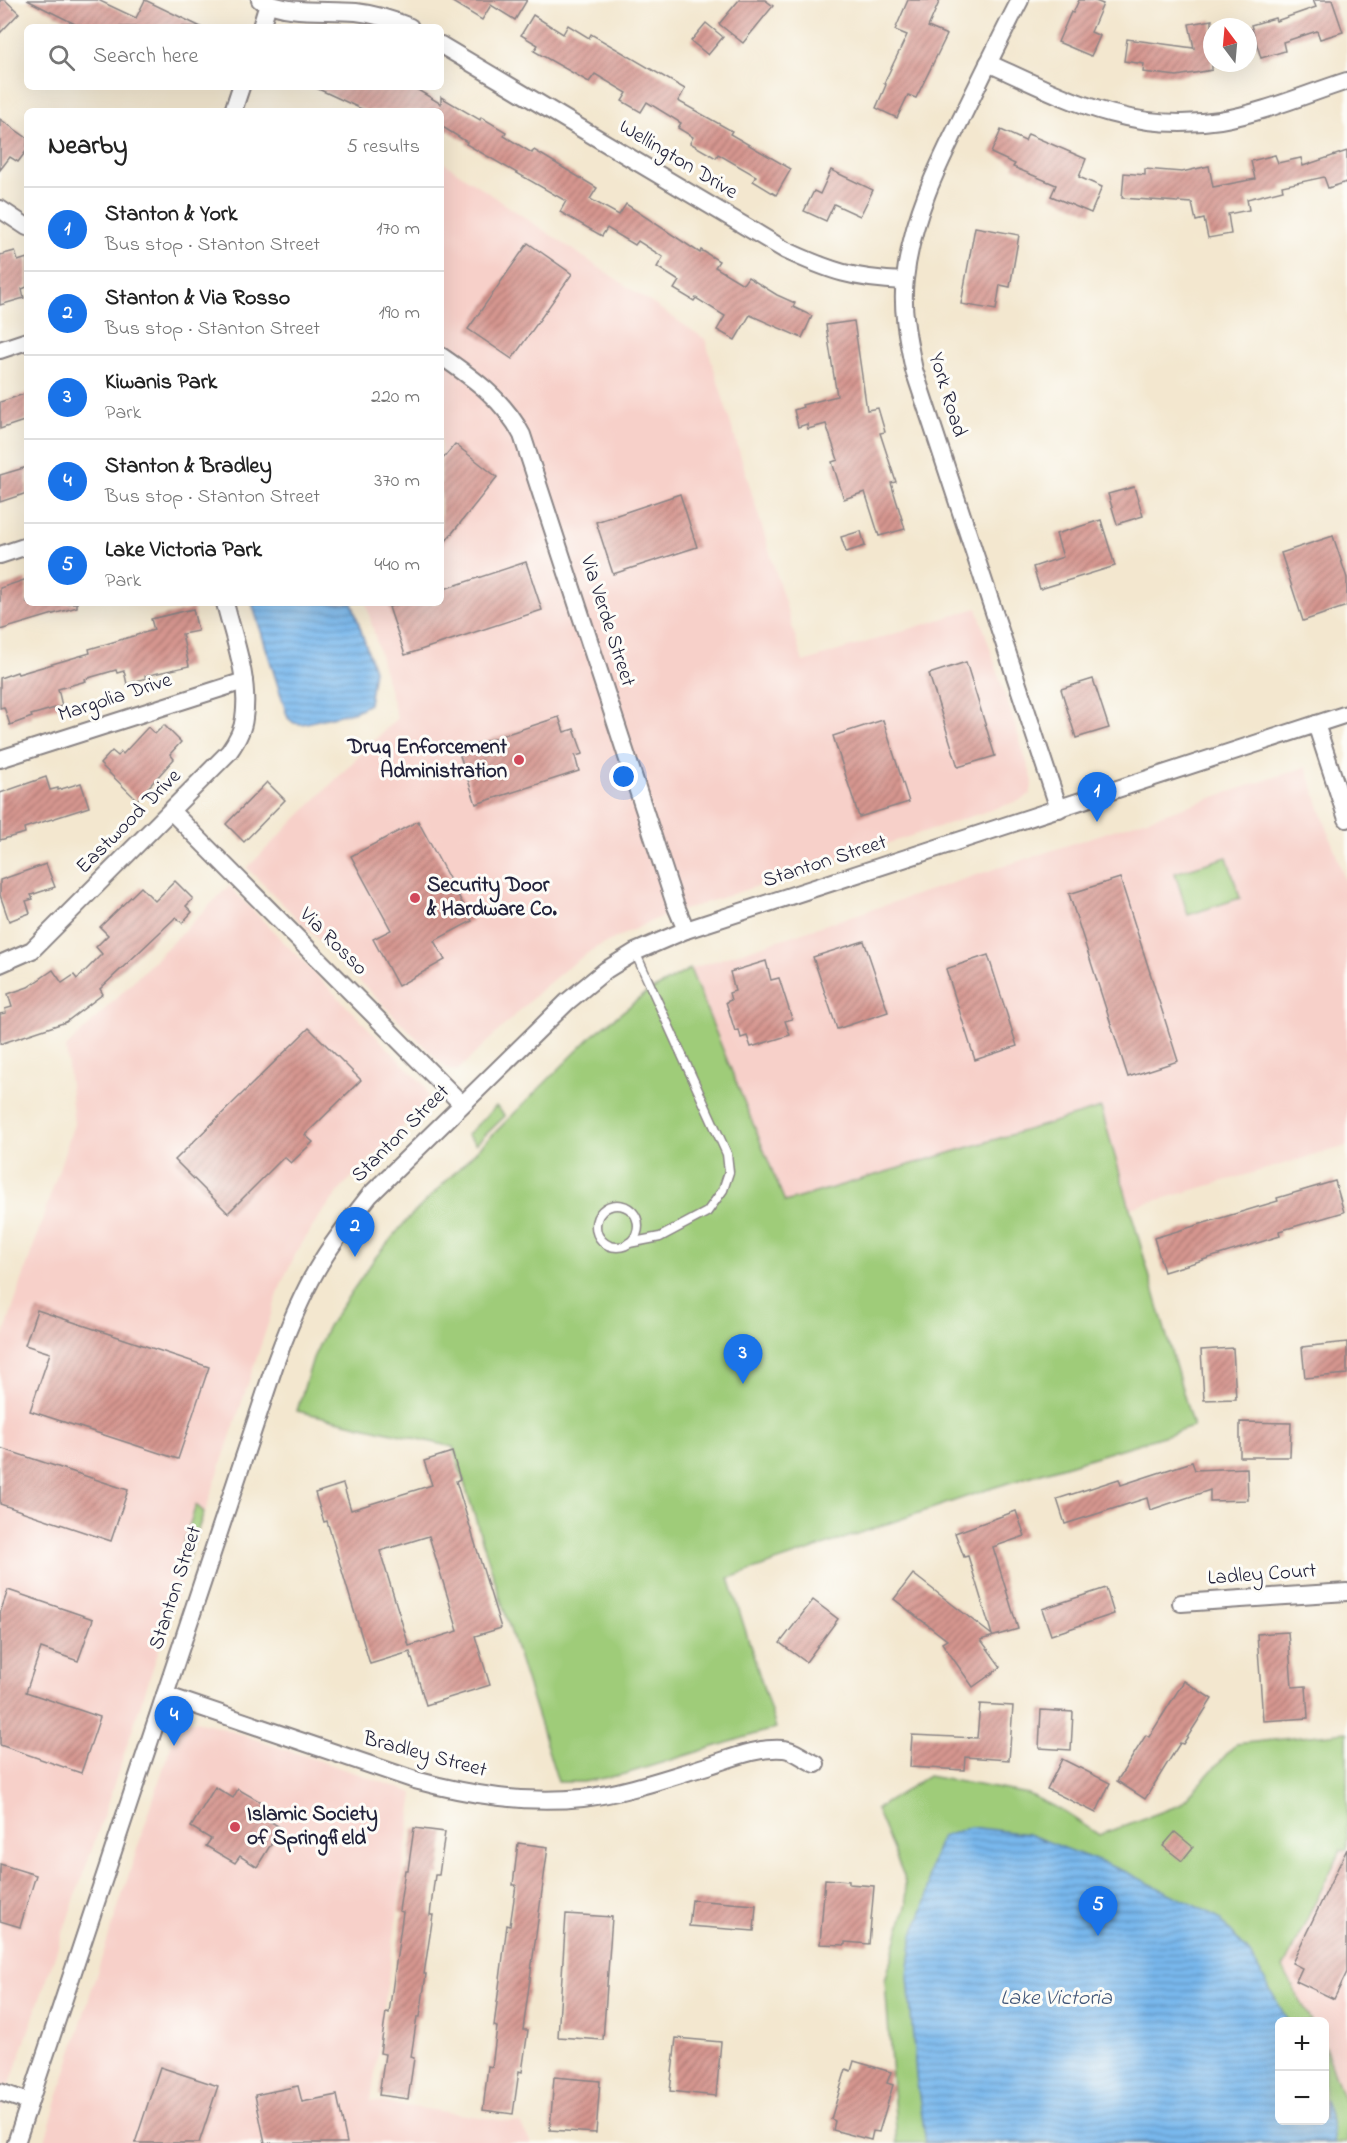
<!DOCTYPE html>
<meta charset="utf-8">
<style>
body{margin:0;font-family:"Indie Flower",sans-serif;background:#f2f2f2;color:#222}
.controls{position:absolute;right:18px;bottom:18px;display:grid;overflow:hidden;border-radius:9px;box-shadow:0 6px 24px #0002}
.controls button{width:54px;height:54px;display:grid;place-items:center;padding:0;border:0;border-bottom:2px solid #e0e0e0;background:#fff;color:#222;font:30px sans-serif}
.compass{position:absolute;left:1203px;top:18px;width:54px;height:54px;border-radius:50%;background:#fff;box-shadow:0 6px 24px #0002;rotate:344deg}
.you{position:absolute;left:624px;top:777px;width:21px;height:21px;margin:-15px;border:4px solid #fff;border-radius:50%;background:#1a73e8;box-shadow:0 0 0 9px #1a73e833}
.badge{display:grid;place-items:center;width:39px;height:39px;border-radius:50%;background:#1a73e8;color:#fff;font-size:20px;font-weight:700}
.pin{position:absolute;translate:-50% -50px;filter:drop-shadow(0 2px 3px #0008)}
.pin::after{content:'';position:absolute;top:32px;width:21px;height:18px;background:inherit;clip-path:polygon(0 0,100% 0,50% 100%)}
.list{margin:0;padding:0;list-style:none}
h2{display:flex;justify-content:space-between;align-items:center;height:78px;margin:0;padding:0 24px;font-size:26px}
h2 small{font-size:20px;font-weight:400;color:#767676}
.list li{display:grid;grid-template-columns:39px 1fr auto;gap:18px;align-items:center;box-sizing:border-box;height:84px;padding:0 24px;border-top:2px solid #e0e0e0}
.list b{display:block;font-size:22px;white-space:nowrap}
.list p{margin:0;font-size:20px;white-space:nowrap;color:#767676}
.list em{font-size:20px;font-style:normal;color:#767676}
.icon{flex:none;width:33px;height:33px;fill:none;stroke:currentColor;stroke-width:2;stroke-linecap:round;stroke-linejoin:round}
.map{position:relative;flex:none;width:1347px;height:2143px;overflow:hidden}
.search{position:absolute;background:#fff;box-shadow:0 6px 24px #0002;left:24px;top:24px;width:420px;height:66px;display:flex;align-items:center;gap:15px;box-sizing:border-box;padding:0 21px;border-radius:9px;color:#767676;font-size:22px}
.panel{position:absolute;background:#fff;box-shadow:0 6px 24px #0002;left:24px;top:108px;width:420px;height:498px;border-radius:9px}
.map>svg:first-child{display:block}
.built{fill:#f7d0c9}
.grass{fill:url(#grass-tufts);stroke:#60775a;stroke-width:1.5}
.green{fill:#9fcc79;stroke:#60775a;stroke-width:1.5}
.water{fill:url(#water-rules);stroke:#4d6c94;stroke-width:1.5}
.building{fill:url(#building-hatch);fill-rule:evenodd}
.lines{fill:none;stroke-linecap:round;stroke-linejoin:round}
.lane-casing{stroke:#8a8485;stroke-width:11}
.street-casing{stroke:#8a8485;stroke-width:20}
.lane{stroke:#fff;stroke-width:8}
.street{stroke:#fff;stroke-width:16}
.poi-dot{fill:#d1495b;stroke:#fdfcf7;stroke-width:2}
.labels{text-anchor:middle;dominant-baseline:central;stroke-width:6;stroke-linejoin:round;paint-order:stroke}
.street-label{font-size:21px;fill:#22223b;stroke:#fdfcf7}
.poi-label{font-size:21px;font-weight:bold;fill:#22223b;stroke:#fdfcf7;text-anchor:start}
.water-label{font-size:22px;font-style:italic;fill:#405679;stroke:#fdfcf7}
</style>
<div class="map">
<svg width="1347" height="2143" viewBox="0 0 1347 2143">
<defs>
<pattern id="grass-tufts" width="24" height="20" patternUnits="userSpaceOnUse" patternTransform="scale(1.5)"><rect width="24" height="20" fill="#9fcc79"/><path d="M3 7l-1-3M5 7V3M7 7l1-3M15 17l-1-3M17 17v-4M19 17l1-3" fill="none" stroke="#89af6a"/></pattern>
<pattern id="water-rules" width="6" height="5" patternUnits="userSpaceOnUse" patternTransform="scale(1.5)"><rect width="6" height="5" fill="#78b7ec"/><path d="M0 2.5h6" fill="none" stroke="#6294c0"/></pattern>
<pattern id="building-hatch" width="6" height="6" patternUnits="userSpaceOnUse" patternTransform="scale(1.5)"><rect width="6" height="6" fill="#d6968f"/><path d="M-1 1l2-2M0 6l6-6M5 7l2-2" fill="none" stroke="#ad7a76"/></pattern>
</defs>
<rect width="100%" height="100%" fill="#fdfcf7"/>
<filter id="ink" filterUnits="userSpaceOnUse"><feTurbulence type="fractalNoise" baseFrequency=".0167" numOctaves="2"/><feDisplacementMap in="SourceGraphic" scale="12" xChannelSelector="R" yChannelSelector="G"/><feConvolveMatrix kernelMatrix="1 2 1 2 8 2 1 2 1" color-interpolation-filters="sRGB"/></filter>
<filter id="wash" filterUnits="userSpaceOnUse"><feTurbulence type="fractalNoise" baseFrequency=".008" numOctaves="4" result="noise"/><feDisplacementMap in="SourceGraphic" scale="24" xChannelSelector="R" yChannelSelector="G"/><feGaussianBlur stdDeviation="1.35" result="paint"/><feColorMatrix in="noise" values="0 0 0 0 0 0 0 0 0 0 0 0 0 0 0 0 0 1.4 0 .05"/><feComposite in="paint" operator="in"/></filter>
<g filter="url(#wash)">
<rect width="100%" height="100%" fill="#f3e7cf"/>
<g class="built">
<path d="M441,161L705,339L803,662L977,608L1033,781L1030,794L1021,800L656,919L595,948L568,967L543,988L457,1071L448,1070L247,868L397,718L366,603H441Z"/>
<path d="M1306,767L1347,886V1146L1130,1208L1101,1109L785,1202L690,969Z"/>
<path d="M229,886L425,1086L428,1096L425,1105L345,1184L319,1217L296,1253L282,1282L98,1832L0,2113V1347L74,1124L66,1048Z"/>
<path d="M187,1721H195L213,1725L414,1793L371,2101L520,2123L531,2143H44L92,1988L176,1729Z"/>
<path d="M1347,1849V2099L1344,2100L1325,2047L1324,2022L1311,2021L1283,1969L1341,1850Z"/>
</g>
<g class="grass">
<path d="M496,1106L505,1116L476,1144L467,1135Z"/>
<path d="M196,1505L204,1512L185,1568L173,1575Z"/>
</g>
<g class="green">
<path d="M1227,857L1240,898L1188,915L1175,873Z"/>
<path d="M690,969L785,1202L1101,1108L1193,1427L992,1488L729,1578L776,1728L625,1774L583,1782H558L453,1447L297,1411L313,1358L328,1326L375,1258L406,1221L593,1035L645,994Z"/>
<path d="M1347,1732V1849L1341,1850L1283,1968L1311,2021L1280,2022V2120H1324L1325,2047L1344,2100L1347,2112V2143H897L885,1981L907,1903L904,1876L876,1809L928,1776L1028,1794L1061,1810L1099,1835L1180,1805L1236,1744Z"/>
</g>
<g class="water">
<path d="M252,603H352L374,670L369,704L356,711L302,724L294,723L288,718Z"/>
<path d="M970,1827L1028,1834L1124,1871L1218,1917L1250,1954L1288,2021L1280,2022V2120H1324L1325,2100L1329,2112L1335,2143H926L916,2076L908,1976L913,1934L927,1899L930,1868L941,1837Z"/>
</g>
<g id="blocks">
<g class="building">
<path d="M0,0H5L19,13L0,33Z"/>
<path d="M27,0H98L136,18L145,0L201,27H81Z"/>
<path d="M449,0H527L515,20L491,5L482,20Z"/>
<path d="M739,0H765L773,6L743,43L719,24Z"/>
<path d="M908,0H940L928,27L947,35L916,98L908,95L897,118L876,108L886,85L884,83L907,35L895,30Z"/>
<path d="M1079,0H1093L1103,4L1091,32L1100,36L1091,56L1058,42L1071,12L1073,13Z"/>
<path d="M1313,0H1332L1343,32L1320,39L1317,31L1283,42L1285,51L1261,58L1251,25L1275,18L1276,21L1316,7Z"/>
<path d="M533,15L563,34L568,25L589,38L591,34L685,89L678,101L732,131L730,134L791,169L776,195L753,181L756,176L718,154L716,158L690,143L693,137L678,128L681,123L647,102L641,112L622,101L627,93L595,74L589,82L534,51L538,45L521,35Z"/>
<path d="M1212,20V70L1177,76L1143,72L1144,64L1124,61L1127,39L1194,48L1189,24Z"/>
<path d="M706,23L723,37L708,55L691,41Z"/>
<path d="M314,87H413L441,104V97L480,120L481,117L506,132L504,136L532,153L534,150L597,188L590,199L619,215L626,204L700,253L701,250L719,261L715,267L743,284L748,277L777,295L795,303L793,307L812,316L802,338L750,315L735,340L717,330L725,316L696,298L694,301L674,289L679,281L657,267L663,257L638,241L635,245L607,228L602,236L560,212L566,201L466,144L467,142L441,126V111H366Z"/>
<path d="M0,119L27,138V150L18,162L10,157L0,170Z"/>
<path d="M1001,130L1025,141L1028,134L1086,159L1079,177L1102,187L1091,213L1051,196L1056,185L1013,167L1015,164L991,153Z"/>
<path d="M1347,151V182L1328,188L1324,177L1282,186L1283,190L1247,199L1249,210L1228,214L1231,234L1208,238L1204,219L1196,221L1192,203L1122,198L1124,173L1145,175V169L1182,172L1209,166L1213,187L1255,179L1251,161L1275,155L1278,163L1301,158L1303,166Z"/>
<path d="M831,170L873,190L860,216L834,204L826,221L804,211L814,191L820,194Z"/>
<path d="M975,227L1019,235L1010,287L1000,285L996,310L961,304Z"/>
<path d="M528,243L572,274L512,359L468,329Z"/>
<path d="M15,251L18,261L27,258V287L22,289L24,298L0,305V255Z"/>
<path d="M854,321L867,410L878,408L885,432L880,433L896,482L891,483L905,529L879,536L865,492L844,499L832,462L838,460L826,424L808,429L807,424L798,427L794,410L803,407L802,405L837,396L826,325Z"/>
<path d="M27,393V420L0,429V402Z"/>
<path d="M455,444L497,477L441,547V461Z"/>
<path d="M27,467V493L0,502V475Z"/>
<path d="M1134,487L1143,516L1117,524L1108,494Z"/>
<path d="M680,494L697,547L613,574L596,522Z"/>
<path d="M1101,520L1115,566L1040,589L1033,567L1063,557L1056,534Z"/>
<path d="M861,531L865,546L846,552L841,537Z"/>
<path d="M1333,536L1347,578V606L1303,621L1281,553Z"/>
<path d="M526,562L542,610L405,655L389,607L401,603H441V590Z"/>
<path d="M27,579V603H77V607L0,630V588Z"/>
<path d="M193,609L198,631L182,634L189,666L145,676L146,678L127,684L124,671L117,673L116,670L85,679L86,681L58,689L62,706L31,715L32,717L10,725L4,707L0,708V678L17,672L18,674L90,653L89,649L154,630L151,619Z"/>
<path d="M966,662L995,756L958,767L929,674Z"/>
<path d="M1093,679L1109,728L1076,738L1061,689Z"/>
<path d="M559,717L564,732L574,729L583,754L575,756L579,771L476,804L458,750Z"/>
<path d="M883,720L909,802L859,817L833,736Z"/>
<path d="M164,725L181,742L170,754L174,759L137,800L100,764L112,751L118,756L121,752L123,754L148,727L155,734Z"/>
<path d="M46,777L50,790L58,788V790L81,783L89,807L24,828L25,833L0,840V793Z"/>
<path d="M267,782L285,800L244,842L226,824Z"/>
<path d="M418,821L472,921L434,941L445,960L398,986L373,939L391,930L351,856Z"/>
<path d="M46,864L55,887L31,895L33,899L26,901L30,913L9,921L0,895V880Z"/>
<path d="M1120,878L1178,1061L1128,1077L1069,894Z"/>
<path d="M175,881L193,899L186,906L192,912L182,923L176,917L100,989L103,994L66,1022L0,1044V1014L6,1013L5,1009L12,1007L8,994L28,987L53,970L62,983L74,975L77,979L102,954L96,947L108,935L100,927L141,887L155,901Z"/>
<path d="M864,941L888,1012L837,1029L813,957Z"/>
<path d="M988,955L1017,1046L975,1060L946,969Z"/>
<path d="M766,961L771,980L779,978L792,1019L785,1021L790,1035L751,1047L747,1036L741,1038L739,1030L735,1031L726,1002L731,1000L729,993L735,991L730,972Z"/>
<path d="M309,1028L361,1080L305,1135L313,1142L291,1163L284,1157L228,1213L175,1160Z"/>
<path d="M1335,1181L1344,1212L1279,1231L1280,1236L1164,1272L1154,1238L1278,1201L1277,1198Z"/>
<path d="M37,1310L209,1367L178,1459L30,1411L50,1353L25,1345Z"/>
<path d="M1347,1342V1374L1305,1378L1302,1347Z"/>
<path d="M1233,1348L1236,1399L1204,1400L1201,1350Z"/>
<path d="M1240,1422L1291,1423L1290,1457H1240Z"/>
<path d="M0,1448L128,1490L111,1541L0,1504Z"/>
<path d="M452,1452L460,1479L456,1481L501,1628L475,1636L490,1685L426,1705L410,1652L370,1664L327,1521L324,1522L315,1493L343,1484L351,1510L432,1485L424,1461ZM429,1536L458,1631L409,1646L380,1551Z"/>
<path d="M1192,1462L1195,1470L1247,1468L1248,1500L1210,1501V1490L1150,1510L1147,1498L1065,1524L1057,1499L1119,1479L1121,1485Z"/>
<path d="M1016,1511L1025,1536L993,1547L1018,1629L981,1640L1001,1667L973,1687L942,1643L947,1640L894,1599L913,1574L992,1635L968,1556L964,1557L955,1533Z"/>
<path d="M1106,1588L1114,1614L1051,1635L1042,1609Z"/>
<path d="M8,1590L93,1619L78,1661L41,1648L26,1692L100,1717L81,1773L0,1745V1613Z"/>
<path d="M813,1600L838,1619L806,1662L780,1643Z"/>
<path d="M1288,1632L1292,1687L1306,1686L1308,1718L1263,1721L1257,1634Z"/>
<path d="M1184,1681L1212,1699L1183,1744L1180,1743L1145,1799L1117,1781L1146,1735L1149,1737Z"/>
<path d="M980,1704L1013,1706L1009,1760L965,1757L964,1770L910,1767L912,1735L977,1738Z"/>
<path d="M1041,1710L1073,1712L1071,1750L1039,1748Z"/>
<path d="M1062,1759L1110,1783L1096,1813L1047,1789Z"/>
<path d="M215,1787L233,1798L238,1789L271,1808L265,1818L281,1828L257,1867L240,1856L235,1863L206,1846L211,1839L191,1827Z"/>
<path d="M414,1828L445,1832L439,1875H435L430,1915H433L424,1974H426L420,2017H417L411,2057L414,2058L408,2099L379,2095L385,2054L380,2053L386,2012L389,2013L403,1912L399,1911L405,1870H408Z"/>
<path d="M1175,1832L1193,1847L1182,1861L1163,1846Z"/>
<path d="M518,1843L548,1847L523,2030H528L522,2072L519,2071L513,2114L483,2110L488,2066L492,2067L497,2027L494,2026L507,1925L510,1926L516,1885H513Z"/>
<path d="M1347,1849V1972L1334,1999L1296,1981L1302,1968L1292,1963Z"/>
<path d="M0,1864L36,1875L20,1927L0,1921Z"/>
<path d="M825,1879L849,1881V1884L874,1886L869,1944L845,1942V1945L820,1944Z"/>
<path d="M692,1900L756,1905L754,1931L689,1926Z"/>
<path d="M566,1914L612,1917L603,2040L558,2037Z"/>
<path d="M676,2038L721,2042L716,2096L670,2091Z"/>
<path d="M854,2061L891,2072L887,2083L893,2085L879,2132L873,2131L871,2140L833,2130L835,2121L831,2119L846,2069L851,2071Z"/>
<path d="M160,2067L218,2086L199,2143H135Z"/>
<path d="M554,2077L600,2081L596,2133L550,2130Z"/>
<path d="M298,2086L302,2102L337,2095L347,2143H265L255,2095Z"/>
</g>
</g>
</g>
<g filter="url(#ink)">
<use href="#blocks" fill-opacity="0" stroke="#8a8485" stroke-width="1.5"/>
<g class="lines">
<defs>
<g id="lane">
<circle cx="617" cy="1226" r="21"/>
<path d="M629,1243L660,1237L707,1212L723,1190L729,1172L727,1154L635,952"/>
</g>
<g id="street">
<path d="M260,0C289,15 325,9 356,12C375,14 393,20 410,27"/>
<path d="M1020,0C1001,37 983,74 965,111C937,167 912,217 905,279C901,309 908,341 914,370L1059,809"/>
<path d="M261,27L268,4"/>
<path d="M441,45L785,250C830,271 854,279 904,281"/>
<path d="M988,63C1067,99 1130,134 1220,120C1263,113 1306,94 1347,81"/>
<path d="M233,111L241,87"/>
<path d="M0,209L27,227"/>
<path d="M0,350L27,341"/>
<path d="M441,356C473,378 504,400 522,435L675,904L686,930"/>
<path d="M0,555L27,546"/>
<path d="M1316,724L1347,819"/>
<path d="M0,759L244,681"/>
<path d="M171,811L462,1104"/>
<path d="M0,964L32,950L229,752C236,742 243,730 244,718C250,680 234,639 225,603"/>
<path d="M1181,1603L1347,1592"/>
<path d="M165,1695L415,1780C471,1795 525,1804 583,1798C625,1793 667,1778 707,1766C732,1758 757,1747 783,1749C793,1749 806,1760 816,1764"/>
<path d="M0,2092L29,2102"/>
<path d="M16,2143L276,1361C289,1326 303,1291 323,1259C337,1236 354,1216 370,1195L567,1002L606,970L635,952L686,930L1347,714"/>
</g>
</defs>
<use href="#lane" class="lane-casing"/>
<use href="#street" class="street-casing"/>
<use href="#lane" class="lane"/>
<use href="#street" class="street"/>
</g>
</g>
<g class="poi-dot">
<circle cx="519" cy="760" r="6"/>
<circle cx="415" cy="898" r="6"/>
<circle cx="235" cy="1827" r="6"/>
</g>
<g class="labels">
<g class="street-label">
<text transform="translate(678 160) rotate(31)">Wellington Drive</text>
<text transform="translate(947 395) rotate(73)">York Road</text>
<text transform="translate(607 621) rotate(72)">Via Verde Street</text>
<text transform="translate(115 698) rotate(-18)">Margolia Drive</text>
<text transform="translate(129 822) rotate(-45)">Eastwood Drive</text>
<text transform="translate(825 862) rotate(-18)">Stanton Street</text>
<text transform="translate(333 942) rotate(45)">Via Rosso</text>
<text transform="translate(401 1134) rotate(-45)">Stanton Street</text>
<text transform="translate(1262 1575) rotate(-4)">Ladley Court</text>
<text transform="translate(176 1588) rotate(-72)">Stanton Street</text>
<text transform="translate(425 1755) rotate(15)">Bradley Street</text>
</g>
<g class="poi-label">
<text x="507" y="748" text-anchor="end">Drug Enforcement<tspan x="507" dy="24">Administration</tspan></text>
<text x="427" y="886">Security Door<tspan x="427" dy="24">&amp; Hardware Co.</tspan></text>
<text x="247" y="1815">Islamic Society<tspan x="247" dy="24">of Springfield</tspan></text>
</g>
<g class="water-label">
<text x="1056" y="1999">Lake Victoria</text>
</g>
</g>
</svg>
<div class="controls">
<button>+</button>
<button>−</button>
</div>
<svg class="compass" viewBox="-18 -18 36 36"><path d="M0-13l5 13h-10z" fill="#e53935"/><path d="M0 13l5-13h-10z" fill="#767676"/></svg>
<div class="you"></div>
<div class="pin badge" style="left:1097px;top:822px">1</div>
<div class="pin badge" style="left:355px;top:1257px">2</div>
<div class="pin badge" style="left:743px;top:1384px">3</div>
<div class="pin badge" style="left:174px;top:1746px">4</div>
<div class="pin badge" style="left:1098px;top:1936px">5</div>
<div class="search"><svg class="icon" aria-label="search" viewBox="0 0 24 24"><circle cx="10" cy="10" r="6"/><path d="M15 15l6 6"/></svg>Search here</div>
<section class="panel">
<h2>Nearby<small>5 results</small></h2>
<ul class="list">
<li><span class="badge">1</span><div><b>Stanton &amp; York</b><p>Bus stop · Stanton Street</p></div><em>170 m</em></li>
<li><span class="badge">2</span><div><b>Stanton &amp; Via Rosso</b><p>Bus stop · Stanton Street</p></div><em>190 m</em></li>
<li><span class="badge">3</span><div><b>Kiwanis Park</b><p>Park</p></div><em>220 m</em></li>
<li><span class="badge">4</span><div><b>Stanton &amp; Bradley</b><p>Bus stop · Stanton Street</p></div><em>370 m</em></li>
<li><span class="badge">5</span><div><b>Lake Victoria Park</b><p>Park</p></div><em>440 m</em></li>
</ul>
</section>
</div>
